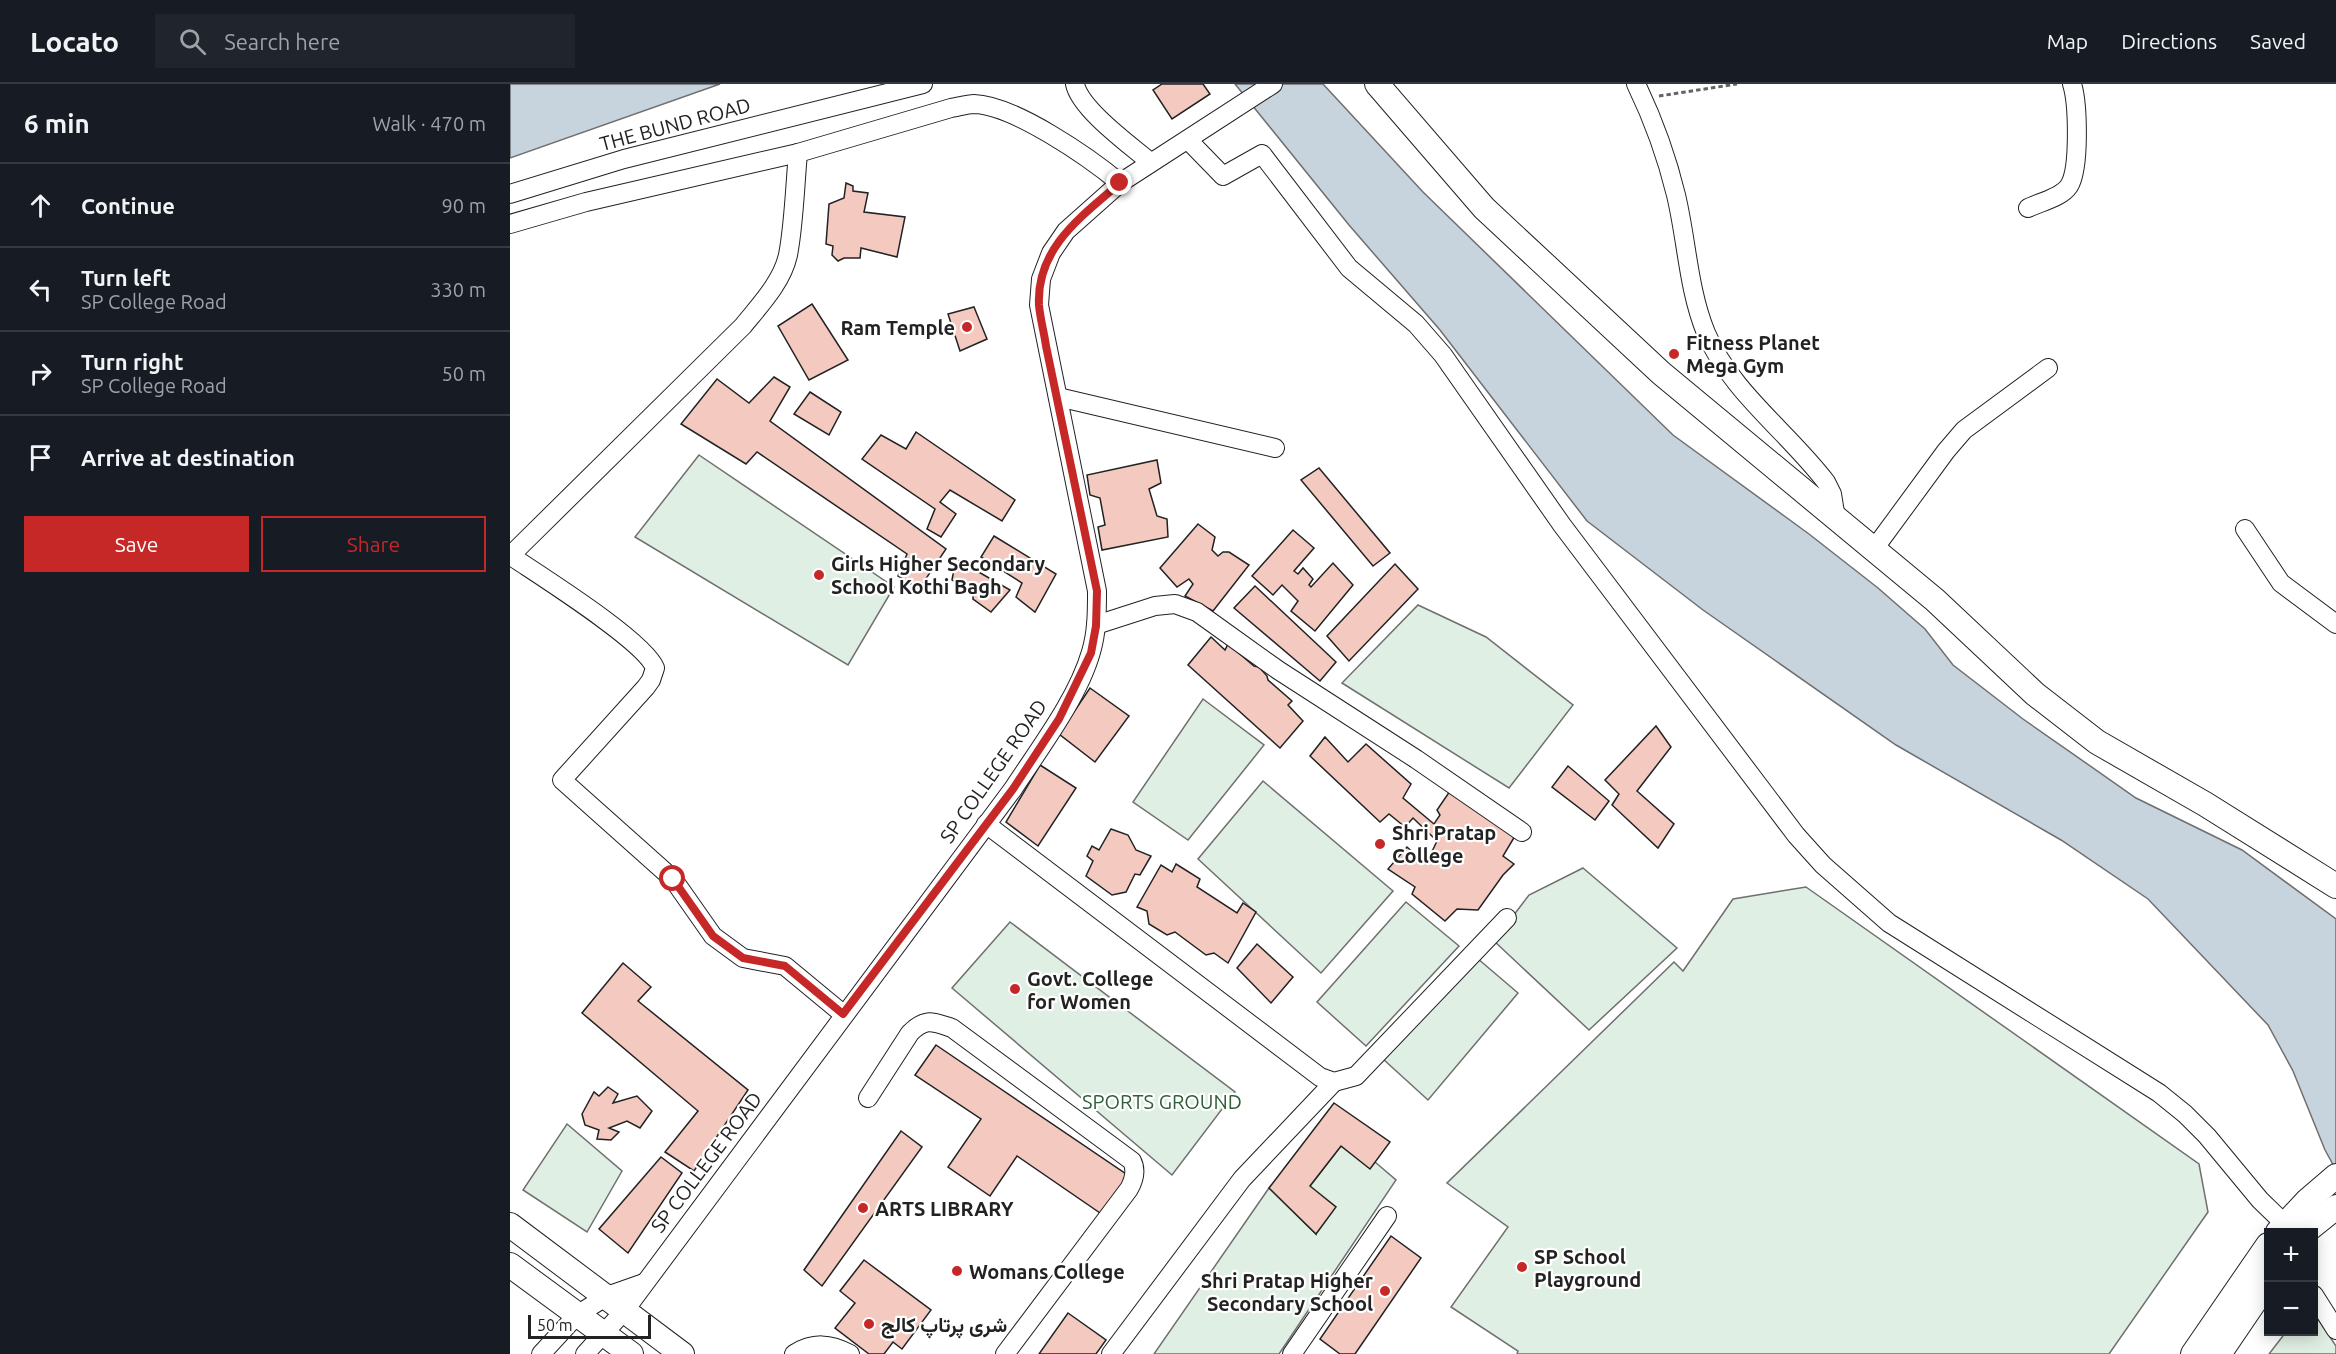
<!DOCTYPE html>
<meta charset="utf-8">
<style>
body{margin:0;font-family:Ubuntu,Vazirmatn,sans-serif;background:#20242c;color:#f1f3f6}
.controls{position:absolute;right:18px;bottom:18px;display:grid;overflow:hidden;border-radius:0px;box-shadow:0 3px 15px #0003}
.controls button{width:54px;height:54px;display:grid;place-items:center;padding:0;border:0;border-bottom:2px solid #363941;background:#171b24;color:#f1f3f6;font:30px sans-serif}
.scale{position:absolute;left:18px;bottom:15px;width:123px;box-sizing:border-box;padding-left:6px;border:3px solid #222;border-top:0;font-size:16px;line-height:21px;white-space:nowrap;color:#222;-webkit-text-stroke:4px #fff;paint-order:stroke}
.stop{position:absolute;width:18px;height:18px;margin:-14px;border:4px solid #c62828;border-radius:50%;background:#fff}
.stop.end{background:#c62828;border-color:#fff;box-shadow:0 2px 6px #0008}
.list{margin:0;padding:0;list-style:none}
h2{display:flex;justify-content:space-between;align-items:center;height:78px;margin:0;padding:0 24px;font-size:26px}
h2 small{font-size:20px;font-weight:400;color:#9ea1a6}
.list li{display:grid;grid-template-columns:39px 1fr auto;gap:18px;align-items:center;box-sizing:border-box;height:84px;padding:0 24px;border-top:2px solid #363941}
.list b{display:block;font-size:22px;white-space:nowrap}
.list p{margin:0;font-size:20px;white-space:nowrap;color:#9ea1a6}
.list em{font-size:20px;font-style:normal;color:#9ea1a6}
.actions{display:flex;gap:12px;padding:18px 24px}
.actions a{flex:1;padding:14px 0;border:2px solid #c62828;border-radius:0px;text-align:center;font-size:21px;color:#c62828}
.actions .main{background:#c62828;color:#fff}
.icon{flex:none;width:33px;height:33px;fill:none;stroke:currentColor;stroke-width:2;stroke-linecap:round;stroke-linejoin:round}
.map{position:relative;flex:none;width:1826px;height:1270px;overflow:hidden}
header{display:flex;align-items:center;gap:36px;box-sizing:border-box;height:84px;padding:0 30px;background:#171b24;border-bottom:2px solid #363941}
header strong{font-size:28px}
nav{display:flex;gap:33px;margin-inline-start:auto;font-size:21px}
.search{width:420px;height:54px;background:#20242c;display:flex;align-items:center;gap:15px;box-sizing:border-box;padding:0 21px;border-radius:0px;color:#9ea1a6;font-size:22px}
main{display:flex}
aside{flex:1;background:#171b24}
.map>svg:first-child{display:block}
.green{fill:#e0efe3;stroke:#6f6f6f;stroke-width:1.5}
.water{fill:#c7d3dd;stroke:#6f6f6f;stroke-width:1.5}
.building{fill:#f3c9c0;stroke:#222;stroke-width:1.5}
.lines{fill:none;stroke-linecap:round;stroke-linejoin:round}
.minor-casing{stroke:#222;stroke-width:20}
.major-casing{stroke:#222;stroke-width:26}
.path{stroke:#646464;stroke-width:3;stroke-dasharray:4.5 3;stroke-linecap:butt}
.minor{stroke:#fff;stroke-width:18}
.major{stroke:#fff;stroke-width:24}
.route{stroke:#c62828;stroke-width:8}
.poi-dot{fill:#c62828;stroke:#fff;stroke-width:2}
.labels{text-anchor:middle;dominant-baseline:central;stroke-width:4.5;stroke-linejoin:round;paint-order:stroke}
.street-label{font-size:20px;fill:#222;stroke:#fff}
.poi-label{font-size:20px;font-weight:bold;fill:#222;stroke:#fff;text-anchor:start}
.park-label{font-size:20px;fill:#2f5e38;stroke:#fff}
</style>
<header>
<strong>Locato</strong>
<div class="search"><svg class="icon" aria-label="search" viewBox="0 0 24 24"><circle cx="10" cy="10" r="6"/><path d="M15 15l6 6"/></svg>Search here</div>
<nav><a>Map</a><a>Directions</a><a>Saved</a></nav>
</header>
<main>
<aside>
<h2>6 min<small>Walk · 470 m</small></h2>
<ul class="list">
<li><svg class="icon" aria-label="ahead" viewBox="0 0 24 24"><path d="M12 20V5M6 11l6-6 6 6"/></svg><div><b>Continue</b></div><em>90 m</em></li>
<li><svg class="icon" aria-label="left" viewBox="0 0 24 24"><path d="M17 20v-9H6M10 6l-5 5 5 5"/></svg><div><b>Turn left</b><p>SP College Road</p></div><em>330 m</em></li>
<li><svg class="icon" aria-label="right" viewBox="0 0 24 24"><path d="M7 20v-9h11M14 6l5 5-5 5"/></svg><div><b>Turn right</b><p>SP College Road</p></div><em>50 m</em></li>
<li><svg class="icon" aria-label="arrive" viewBox="0 0 24 24"><path d="M6 21V4h12l-3 4 3 4H6"/></svg><div><b>Arrive at destination</b></div></li>
</ul>
<div class="actions"><a class="main">Save</a><a>Share</a></div>
</aside>
<div class="map">
<svg width="1826" height="1270" viewBox="0 0 1826 1270">
<rect width="100%" height="100%" fill="#fff"/>
<g class="green">
<path d="M189,371L384,503L338,581L125,453Z"/>
<path d="M908,521L976,553L1063,621L999,704L832,599Z"/>
<path d="M693,615L754,661L678,756L623,718Z"/>
<path d="M753,697L883,807L811,889L688,775Z"/>
<path d="M1073,784L1167,864L1079,946L984,857L1019,811Z"/>
<path d="M1296,803L1689,1080L1698,1128L1599,1270H1007L1008,1267L941,1223L998,1143L937,1099L1164,878L1173,887L1223,815Z"/>
<path d="M896,818L949,862L856,962L807,918Z"/>
<path d="M500,838L725,1008L662,1091L442,904Z"/>
<path d="M967,874L1008,909L918,1016L873,975Z"/>
<path d="M57,1040L112,1087L77,1148L13,1106Z"/>
<path d="M831,1062L860,1084L865,1078L886,1096L769,1270H644L759,1104L806,1150L800,1102Z"/>
<path d="M1804,1229L1826,1262V1270H1759L1776,1248H1804Z"/>
</g>
<g class="water">
<path d="M0,0H210L0,74Z"/>
<path d="M725,0H813L913,108L1163,351L1299,450L1368,504L1415,545L1443,581L1513,635L1626,714L1732,766L1826,835V1086L1815,1066L1783,987L1758,941L1638,815L1551,756L1386,661L1193,526L1077,437L930,246L839,141Z"/>
</g>
<g class="building">
<path d="M652,0H693L700,10L662,35L643,6Z"/>
<path d="M336,99L343,102V107L358,109L354,128L395,133L387,173L351,164L350,174H334L328,177L322,171L323,162L316,160L319,120L334,114Z"/>
<path d="M302,220L338,276L299,296L268,242Z"/>
<path d="M464,223L477,255L450,267L438,230Z"/>
<path d="M264,293L280,303L260,337L436,465L409,505L388,492L397,470L247,368L236,380L171,340L207,295L239,319Z"/>
<path d="M300,308L331,328L319,351L284,330Z"/>
<path d="M406,348L505,416L492,437L440,406L430,418L446,430L431,453L417,445L425,425L352,375L371,351L396,365Z"/>
<path d="M647,376L651,399L639,405L647,432L657,435L658,453L592,466L588,443L595,441L590,414L580,411L577,391Z"/>
<path d="M809,384L880,469L863,482L791,396Z"/>
<path d="M688,440L705,453L702,466L708,472L713,468H719L739,481L703,527L675,512L683,500L679,495L667,503L650,484Z"/>
<path d="M783,446L804,464L784,487L788,490L793,484L803,495L799,501L801,503L823,479L843,501L805,547L781,527L788,517L772,501L763,511L742,492Z"/>
<path d="M484,452L546,490L525,528L506,513L512,499L471,473Z"/>
<path d="M446,475L500,506L481,528L463,515V510L442,496Z"/>
<path d="M885,480L908,505L839,577L817,552Z"/>
<path d="M745,502L826,578L810,597L724,524Z"/>
<path d="M701,553L715,566L718,560L744,582L749,583L757,592L758,596L782,617L778,621L793,637L770,664L678,581Z"/>
<path d="M580,604L619,632L585,678L549,650Z"/>
<path d="M1146,642L1161,663L1127,707L1164,740L1148,764L1102,721L1109,710L1095,696Z"/>
<path d="M815,653L838,678L856,660L901,700L893,714L924,740L930,731L927,726L940,707L1005,752L993,772L1004,780L993,791L968,826L947,825L935,837L902,810L905,803L878,785L897,763L916,780L927,757L903,734L895,743L879,730L870,738L800,672Z"/>
<path d="M530,681L566,704L528,762L496,738Z"/>
<path d="M1058,682L1099,717L1085,736L1042,703Z"/>
<path d="M601,745L618,751L626,766L641,772L630,791L625,790L616,808L602,811L576,792L583,777L577,772L582,762L589,766Z"/>
<path d="M666,780L690,795L687,803L727,829L733,819L746,828L718,879L704,869L696,871L665,848L657,851L639,840L637,827L627,823L651,781L662,788Z"/>
<path d="M747,860L783,893L761,919L727,884Z"/>
<path d="M113,879L141,903L128,917L238,1006L184,1087L155,1068L188,1027L72,929Z"/>
<path d="M426,961L619,1092L593,1131L507,1072L480,1112L438,1083L471,1035L405,991Z"/>
<path d="M98,1003L108,1010L103,1019L127,1012L142,1027L130,1044L117,1037L99,1044L109,1048L101,1056L87,1055L89,1046L75,1041L72,1030L84,1008L89,1012Z"/>
<path d="M824,1019L880,1058L860,1085L831,1062L800,1102L826,1123L806,1150L759,1104Z"/>
<path d="M391,1047L412,1063L312,1202L294,1186Z"/>
<path d="M151,1073L172,1089L118,1169L89,1145Z"/>
<path d="M881,1152L911,1174L845,1270H830L810,1255Z"/>
<path d="M354,1176L421,1226L392,1265L383,1258L374,1270H359L325,1244L345,1219L330,1207Z"/>
<path d="M558,1229L596,1256L586,1270H529Z"/>
</g>
<g class="lines">
<defs>
<g id="minor">
<path d="M565,0C570,25 620,61 640,78"/>
<path d="M1126,0C1143,35 1157,74 1166,111C1177,157 1178,205 1196,249C1221,308 1278,348 1316,398L1322,410L1326,435"/>
<path d="M678,56L713,92L752,70L839,184L906,240L933,271L1052,441L1286,751L1313,781L1379,839L1649,1009L1675,1030L1697,1052L1750,1116L1783,1148"/>
<path d="M0,110L114,75L413,0"/>
<path d="M1518,124C1530,118 1551,114 1559,102C1570,85 1568,19 1562,0"/>
<path d="M0,140L76,118L288,69L441,24C448,23 457,20 464,20C504,21 580,74 610,99"/>
<path d="M548,313L765,364"/>
<path d="M1735,445L1771,499L1826,540"/>
<path d="M1364,465L1436,367L1454,346L1538,284"/>
<path d="M0,472L233,242C250,221 272,198 278,171C284,140 285,101 288,69"/>
<path d="M1,472C29,491 135,557 145,584L141,596L136,603L52,696L163,795L203,852L233,874L275,882L333,930"/>
<path d="M586,541L645,522L665,520L687,528L768,586L906,675L1012,748"/>
<path d="M476,740L810,993L824,998L846,992L997,834"/>
<path d="M358,1014L400,949C416,933 423,938 442,944L622,1077C627,1087 624,1096 619,1105L495,1270"/>
<path d="M1804,1211L1826,1246"/>
<path d="M31,1270L67,1231L97,1212L134,1199"/>
<path d="M75,1270L115,1226L503,705C529,665 568,614 581,568C587,548 587,528 587,507L529,221L531,195L541,169L556,147L610,99L763,0"/>
<path d="M284,1270C303,1258 320,1259 340,1270"/>
<path d="M601,1270L732,1095L824,998"/>
<path d="M782,1270L877,1132"/>
</g>
<g id="major">
<path d="M867,0L974,124L1151,289L1425,516L1525,610L1587,658L1695,720L1826,802"/>
<path d="M0,1141L172,1270"/>
<path d="M1768,1148L1798,1116L1826,1092"/>
<path d="M1795,1148L1826,1123"/>
<path d="M0,1181L121,1270"/>
<path d="M1683,1270L1758,1161"/>
<path d="M1709,1270L1758,1198"/>
</g>
</defs>
<use href="#minor" class="minor-casing"/>
<use href="#major" class="major-casing"/>
<path class="path" d="M1149,12L1227,0"/>
<use href="#minor" class="minor"/>
<use href="#major" class="major"/>
</g>
<g class="lines">
<path class="route" d="M163,795L203,852L233,874L275,882L333,930L503,705L549,635L581,569L586,542L587,507L536,262C534,248 530,234 529,221C526,164 572,132 610,99"/>
</g>
<g class="poi-dot">
<circle cx="457" cy="243" r="6"/>
<circle cx="1164" cy="270" r="6"/>
<circle cx="309" cy="491" r="6"/>
<circle cx="870" cy="760" r="6"/>
<circle cx="505" cy="905" r="6"/>
<circle cx="353" cy="1124" r="6"/>
<circle cx="1012" cy="1183" r="6"/>
<circle cx="447" cy="1187" r="6"/>
<circle cx="875" cy="1207" r="6"/>
<circle cx="359" cy="1240" r="6"/>
</g>
<g class="labels">
<g class="street-label">
<text transform="translate(165 40) rotate(-15)">THE BUND ROAD</text>
<text transform="translate(483 687) rotate(-55)">SP COLLEGE ROAD</text>
<text transform="translate(196 1078) rotate(-53)">SP COLLEGE ROAD</text>
</g>
<g class="poi-label">
<text x="445" y="243" text-anchor="end">Ram Temple</text>
<text x="1176" y="258">Fitness Planet<tspan x="1176" dy="23">Mega Gym</tspan></text>
<text x="321" y="479">Girls Higher Secondary<tspan x="321" dy="23">School Kothi Bagh</tspan></text>
<text x="882" y="748">Shri Pratap<tspan x="882" dy="23">College</tspan></text>
<text x="517" y="894">Govt. College<tspan x="517" dy="23">for Women</tspan></text>
<text x="365" y="1124">ARTS LIBRARY</text>
<text x="1024" y="1172">SP School<tspan x="1024" dy="23">Playground</tspan></text>
<text x="459" y="1187">Womans College</text>
<text x="863" y="1196" text-anchor="end">Shri Pratap Higher<tspan x="863" dy="23">Secondary School</tspan></text>
<text x="371" y="1240">شری پرتاپ کالج</text>
</g>
<g class="park-label">
<text x="652" y="1017">SPORTS GROUND</text>
</g>
</g>
</svg>
<div class="controls">
<button>+</button>
<button>−</button>
</div>
<div class="scale">50 m</div>
<div class="stop" style="left:163px;top:795px"></div>
<div class="stop end" style="left:610px;top:99px"></div>
</div>
</main>
